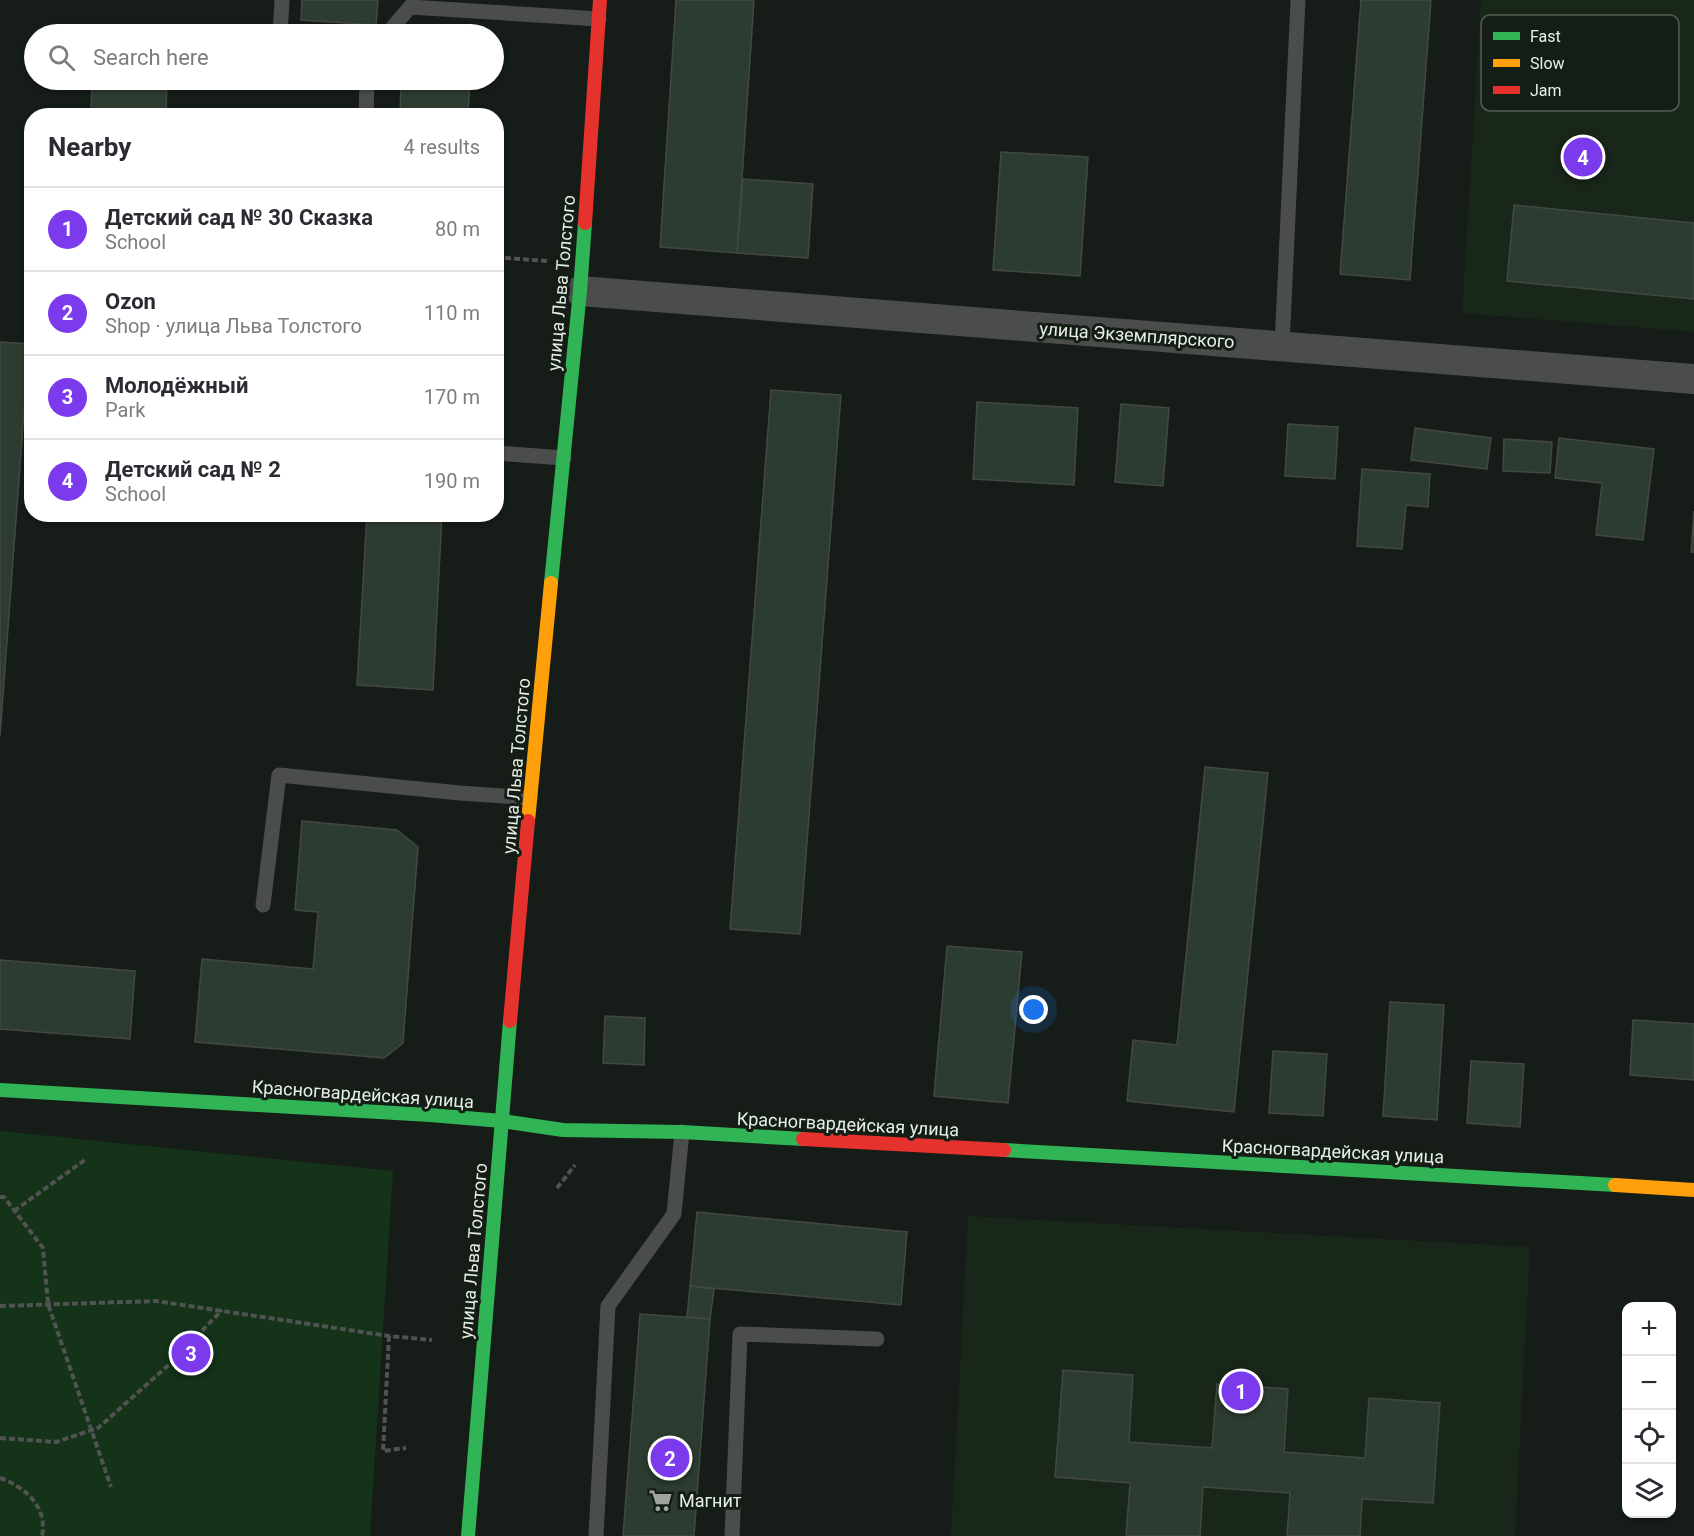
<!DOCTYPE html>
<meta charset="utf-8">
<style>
body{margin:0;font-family:Roboto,sans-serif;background:#f2f2f3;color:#2b2b33}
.controls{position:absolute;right:18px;bottom:18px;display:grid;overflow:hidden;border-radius:12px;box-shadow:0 2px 4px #0004}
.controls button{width:54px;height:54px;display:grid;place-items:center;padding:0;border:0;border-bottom:2px solid #e1e1e2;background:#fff;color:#2b2b33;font:30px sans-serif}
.you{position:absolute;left:1034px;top:1010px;width:21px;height:21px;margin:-15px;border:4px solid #fff;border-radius:50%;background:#1a73e8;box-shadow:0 0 0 9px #1a73e833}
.badge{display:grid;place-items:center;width:39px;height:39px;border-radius:50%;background:#7c3aed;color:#fff;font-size:20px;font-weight:700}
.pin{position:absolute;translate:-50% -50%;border:3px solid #fff;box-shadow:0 2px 6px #0006}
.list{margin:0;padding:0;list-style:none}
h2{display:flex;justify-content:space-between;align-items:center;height:78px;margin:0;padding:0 24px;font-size:26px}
h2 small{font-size:20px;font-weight:400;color:#7c7c81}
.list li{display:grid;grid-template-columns:39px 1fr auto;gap:18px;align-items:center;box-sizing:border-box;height:84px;padding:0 24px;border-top:2px solid #e1e1e2}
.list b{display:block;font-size:22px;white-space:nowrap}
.list p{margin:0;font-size:20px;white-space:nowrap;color:#7c7c81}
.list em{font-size:20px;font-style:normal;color:#7c7c81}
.icon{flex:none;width:33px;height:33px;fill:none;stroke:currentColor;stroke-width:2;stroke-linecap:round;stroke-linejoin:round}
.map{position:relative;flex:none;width:1694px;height:1536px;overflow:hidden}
.search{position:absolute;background:#fff;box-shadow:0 2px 4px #0004;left:24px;top:24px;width:480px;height:66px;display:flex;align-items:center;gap:15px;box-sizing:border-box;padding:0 21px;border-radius:33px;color:#7c7c81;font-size:22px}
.panel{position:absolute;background:#fff;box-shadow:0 2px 4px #0004;left:24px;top:108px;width:480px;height:414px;border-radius:24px}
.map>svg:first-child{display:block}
.built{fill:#19261a}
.green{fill:#143319}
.building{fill:#2d3c30;stroke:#434843;stroke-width:1.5}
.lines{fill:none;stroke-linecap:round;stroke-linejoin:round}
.path{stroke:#515252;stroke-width:4;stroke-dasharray:6 3;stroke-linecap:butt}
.lane{stroke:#4b4d4d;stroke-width:15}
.street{stroke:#4b4d4d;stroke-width:30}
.fast{stroke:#30b455;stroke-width:14}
.slow{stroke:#ff9f0a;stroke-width:14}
.jam{stroke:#e5322d;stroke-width:14}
.labels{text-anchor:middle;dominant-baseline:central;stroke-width:6;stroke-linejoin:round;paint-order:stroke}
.street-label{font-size:18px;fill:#e8efe8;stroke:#141e15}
.poi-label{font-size:18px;fill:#e8efe8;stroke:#141e15;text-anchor:start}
.key{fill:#141e15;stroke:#545d54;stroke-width:1.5}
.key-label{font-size:16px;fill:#e8efe8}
</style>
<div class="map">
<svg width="1694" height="1536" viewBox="0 0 1694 1536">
<rect width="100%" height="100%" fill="#161c17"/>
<g class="built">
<path d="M1481,0H1694V332L1462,313Z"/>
<path d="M968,1216L1530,1247L1515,1536H951Z"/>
</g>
<path class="green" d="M0,1131L393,1171L370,1536H0Z"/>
<g class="building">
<path d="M302,0H378L376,25L301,20Z"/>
<path d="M676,0H754L737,253L660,247Z"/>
<path d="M1361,0H1431L1410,280L1340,274Z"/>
<path d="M92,80H167L166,116H91Z"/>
<path d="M401,80H470L468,116H400Z"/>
<path d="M1001,152L1088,157L1080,276L993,270Z"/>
<path d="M743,179L813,184L808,258L737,253Z"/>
<path d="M1514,205L1694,223V299L1507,281Z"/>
<path d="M0,342L29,344L0,736Z"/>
<path d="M771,390L841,395L800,934L730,929Z"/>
<path d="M977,402L1078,408L1074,485L973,479Z"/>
<path d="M1121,404L1169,408L1163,486L1115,482Z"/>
<path d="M1288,424L1338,427L1335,479L1285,476Z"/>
<path d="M1415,428L1491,438L1487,469L1411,460Z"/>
<path d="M1559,438L1654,449L1643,540L1596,535L1602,483L1555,478Z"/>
<path d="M1504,439L1552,442L1550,473L1503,471Z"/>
<path d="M1362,469L1430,474L1428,507L1406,505L1402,549L1357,546Z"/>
<path d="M1694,511V552H1691Z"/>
<path d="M367,514H442L433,690L357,685Z"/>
<path d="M1205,767L1268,773L1234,1112L1127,1101L1133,1040L1177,1045Z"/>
<path d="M302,821L397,830L418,847L403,1043L384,1058L195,1042L202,959L313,969L318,912L295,910Z"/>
<path d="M947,946L1022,952L1008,1103L934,1096Z"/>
<path d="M0,960L135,971L130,1039L0,1029Z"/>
<path d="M1390,1002L1444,1005L1437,1120L1383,1116Z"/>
<path d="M605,1016L645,1018L644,1065L603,1063Z"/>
<path d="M1633,1020L1694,1024V1080L1630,1075Z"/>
<path d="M1273,1051L1327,1054L1323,1116L1269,1113Z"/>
<path d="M1471,1061L1524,1064L1520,1127L1467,1123Z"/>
<path d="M697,1212L907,1232L901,1305L690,1286Z"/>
<path d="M690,1286L714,1289L710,1319L687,1317Z"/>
<path d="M640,1314L710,1319L694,1536H623Z"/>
<path d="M1063,1370L1133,1375L1129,1442L1212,1448L1217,1384L1288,1389L1284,1452L1365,1458L1369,1398L1440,1403L1433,1503L1362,1499L1360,1536H1287L1290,1493L1203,1487L1200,1536H1126L1130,1483L1055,1477Z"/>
</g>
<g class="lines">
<g class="path">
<path d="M505,258L548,261"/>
<path d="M557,1188L575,1165"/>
<path d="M0,1197H4L43,1248L48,1304L111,1487"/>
<path d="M14,1211L85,1160"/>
<path d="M0,1306L156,1301L389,1336L432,1340"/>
<path d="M389,1336L383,1451L406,1448"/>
<path d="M0,1438L56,1442L98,1428L172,1362L222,1310"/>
<path d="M0,1478C25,1487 48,1507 42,1536"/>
</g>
<g class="lane">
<path d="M282,0L280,34H282"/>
<path d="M387,34L410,7L599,19"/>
<path d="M366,116L367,80"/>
<path d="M1282,346L1298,0"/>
<path d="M496,453L564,458"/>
<path d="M263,905L279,775L460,793L530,798"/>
<path d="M596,1536L608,1306L674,1214L682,1132"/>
<path d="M732,1536L740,1334L877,1339"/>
</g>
<path class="street" d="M580,291L1694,379"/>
<g class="fast">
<path d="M551,583L580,291L585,223"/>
<path d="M0,1090L430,1115L502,1121L563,1130L682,1132L803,1139"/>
<path d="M1004,1150L1615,1185"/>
<path d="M468,1536L510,1021"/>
</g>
<g class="slow">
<path d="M528,821L551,583"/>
<path d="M1615,1185L1694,1190"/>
</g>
<g class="jam">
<path d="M585,223L600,0"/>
<path d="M510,1021L528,821"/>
<path d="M803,1139L1004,1150"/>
</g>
</g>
<defs>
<symbol id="supermarket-bare" viewBox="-9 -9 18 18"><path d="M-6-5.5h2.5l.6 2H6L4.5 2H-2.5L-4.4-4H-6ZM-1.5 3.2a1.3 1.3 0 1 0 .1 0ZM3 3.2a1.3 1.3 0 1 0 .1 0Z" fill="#9ea59f" stroke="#141e15" stroke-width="2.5" paint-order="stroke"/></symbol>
</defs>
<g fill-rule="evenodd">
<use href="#supermarket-bare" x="644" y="1484" width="33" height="33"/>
</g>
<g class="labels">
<g class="street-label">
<text transform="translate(561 283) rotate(-85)">улица Льва Толстого</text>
<text transform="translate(1137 335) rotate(4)">улица Экземплярского</text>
<text transform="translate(516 766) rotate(-85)">улица Льва Толстого</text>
<text transform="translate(363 1094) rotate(4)">Красногвардейская улица</text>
<text transform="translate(848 1124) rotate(3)">Красногвардейская улица</text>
<text transform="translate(1333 1151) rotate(3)">Красногвардейская улица</text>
<text transform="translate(473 1251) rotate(-85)">улица Льва Толстого</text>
</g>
<g class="poi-label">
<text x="679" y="1500">Магнит</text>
</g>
</g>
<rect x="1481" y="15" width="198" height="96" rx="9" class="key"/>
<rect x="1493" y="32" width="27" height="8" fill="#30b455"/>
<rect x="1493" y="59" width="27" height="8" fill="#ff9f0a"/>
<rect x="1493" y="86" width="27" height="8" fill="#e5322d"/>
<g class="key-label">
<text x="1530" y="42">Fast</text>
<text x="1530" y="69">Slow</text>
<text x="1530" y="96">Jam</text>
</g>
</svg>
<div class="controls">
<button>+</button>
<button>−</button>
<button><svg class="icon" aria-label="locate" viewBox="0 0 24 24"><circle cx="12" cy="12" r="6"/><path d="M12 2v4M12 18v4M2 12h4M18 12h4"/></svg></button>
<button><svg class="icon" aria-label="layers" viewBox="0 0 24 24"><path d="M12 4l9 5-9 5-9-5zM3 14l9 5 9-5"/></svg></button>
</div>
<div class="you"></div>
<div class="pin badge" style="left:1241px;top:1391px">1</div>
<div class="pin badge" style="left:670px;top:1458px">2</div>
<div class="pin badge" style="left:191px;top:1353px">3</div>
<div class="pin badge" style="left:1583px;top:157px">4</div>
<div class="search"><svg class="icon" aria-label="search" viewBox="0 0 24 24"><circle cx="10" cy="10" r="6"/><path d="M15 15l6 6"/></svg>Search here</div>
<section class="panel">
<h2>Nearby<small>4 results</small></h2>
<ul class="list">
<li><span class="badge">1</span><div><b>Детский сад № 30 Сказка</b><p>School</p></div><em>80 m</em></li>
<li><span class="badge">2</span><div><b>Ozon</b><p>Shop · улица Льва Толстого</p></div><em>110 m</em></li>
<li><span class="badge">3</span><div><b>Молодёжный</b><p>Park</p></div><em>170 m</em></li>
<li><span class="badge">4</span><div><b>Детский сад № 2</b><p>School</p></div><em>190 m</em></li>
</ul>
</section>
</div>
